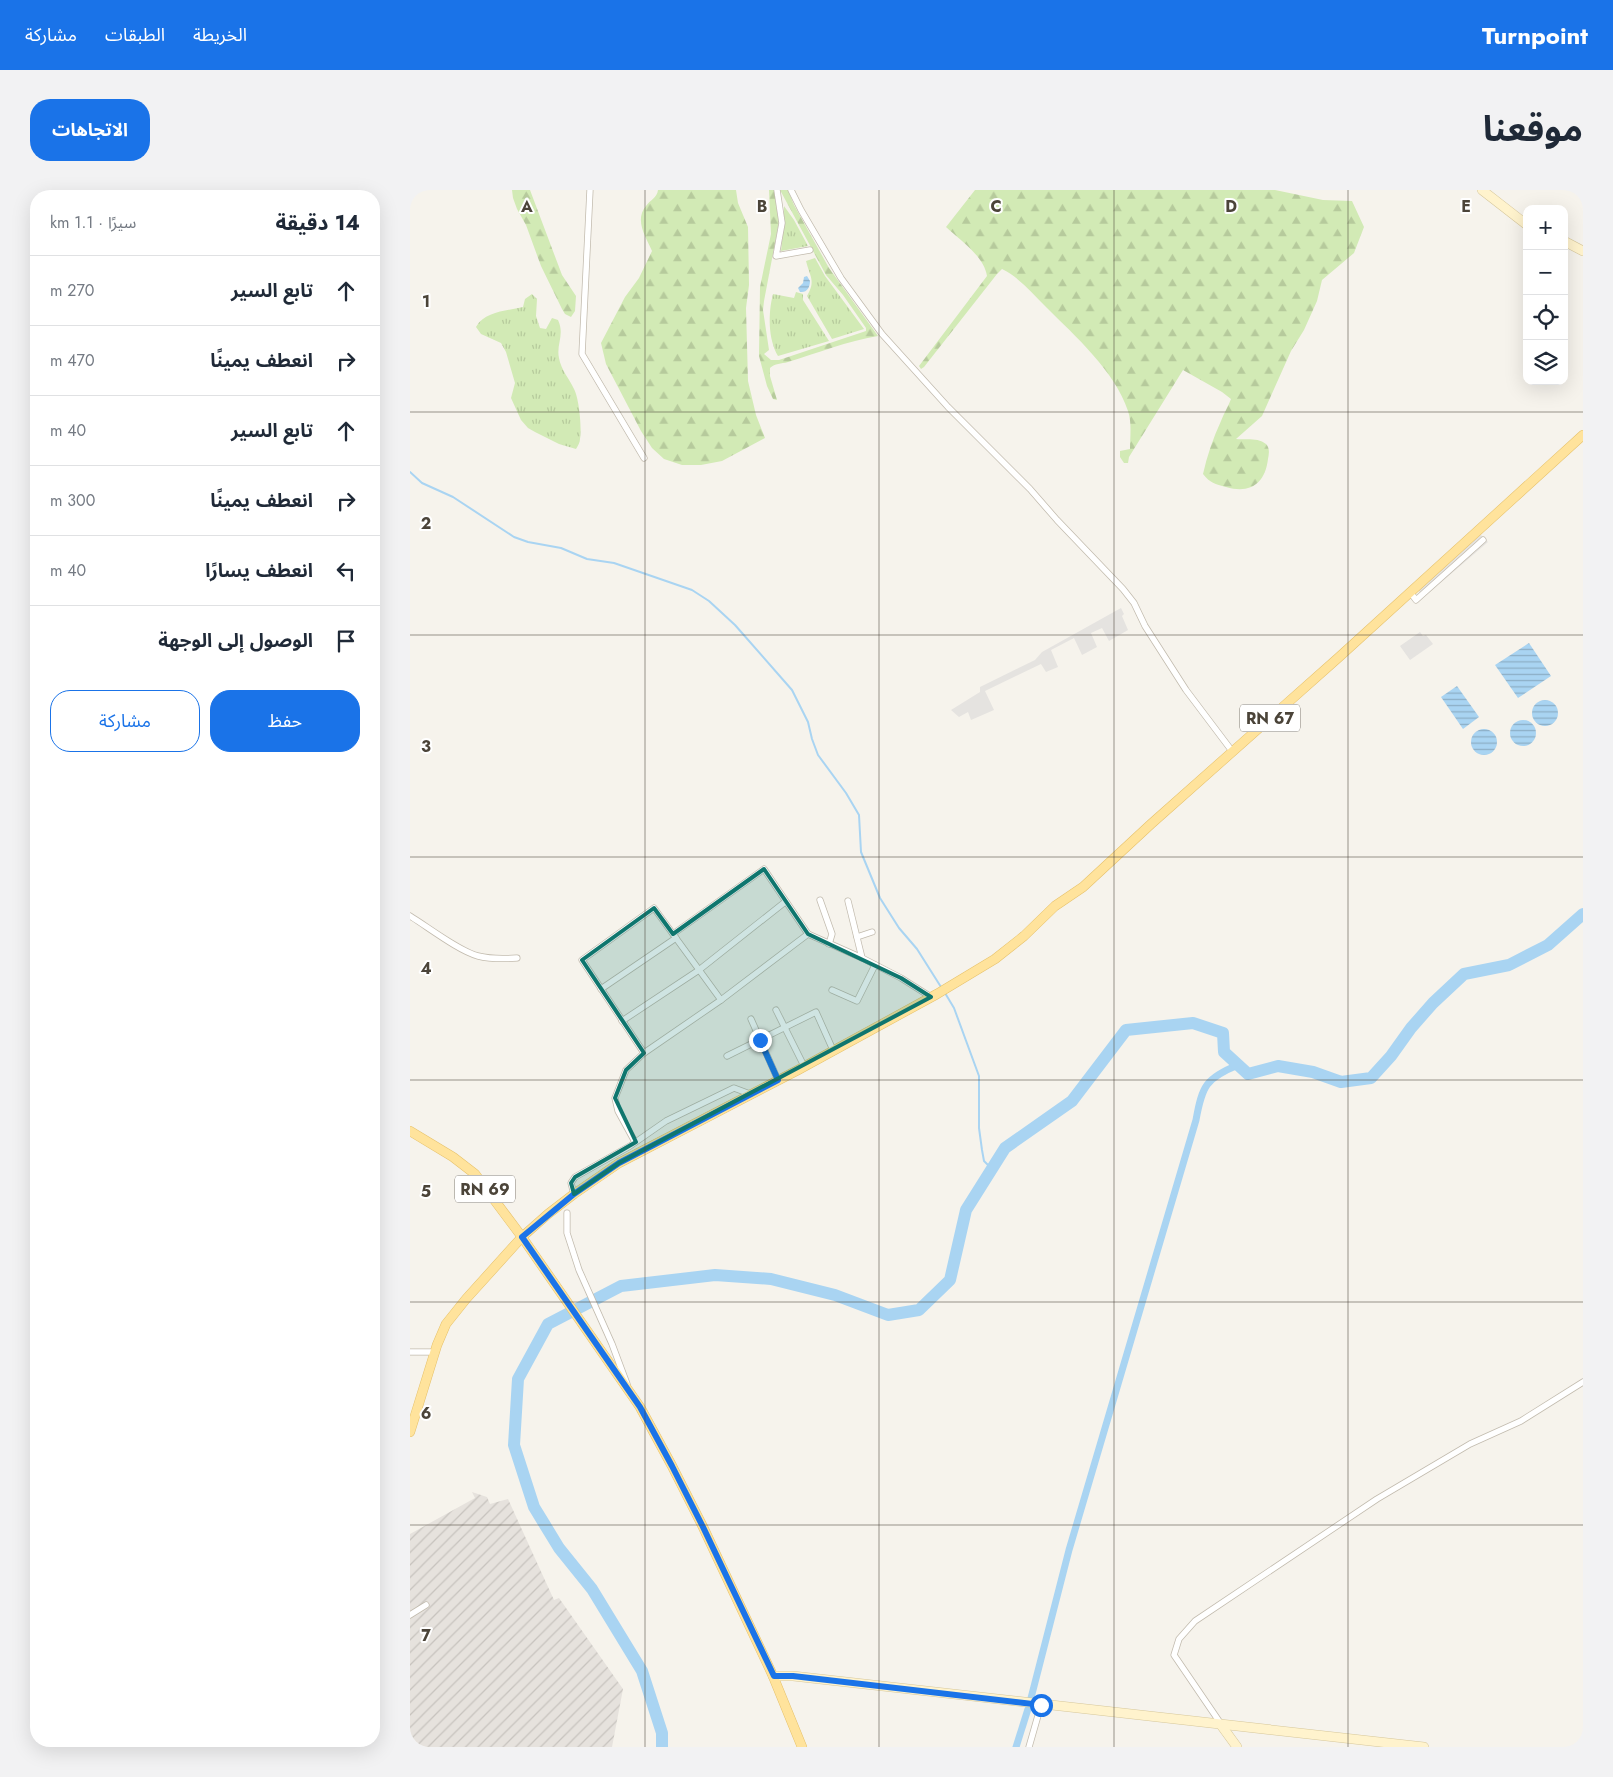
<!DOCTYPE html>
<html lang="ar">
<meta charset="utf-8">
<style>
body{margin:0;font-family:Jost,"Noto Sans Arabic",sans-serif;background:#f2f2f3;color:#1f2937;direction:rtl}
.controls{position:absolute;right:15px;top:15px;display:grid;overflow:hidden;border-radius:10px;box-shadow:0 5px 20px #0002}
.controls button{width:45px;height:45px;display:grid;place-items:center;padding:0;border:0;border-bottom:1px solid #e0e1e3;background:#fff;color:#1f2937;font:25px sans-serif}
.stop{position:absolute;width:15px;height:15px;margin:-11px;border:4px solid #1a73e8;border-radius:50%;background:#fff}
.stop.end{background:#1a73e8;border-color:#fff;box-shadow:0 1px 5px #0008}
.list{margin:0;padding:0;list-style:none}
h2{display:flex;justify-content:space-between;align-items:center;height:65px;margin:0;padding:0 20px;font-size:21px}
h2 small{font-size:16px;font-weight:400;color:#747a83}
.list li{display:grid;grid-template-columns:32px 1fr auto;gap:15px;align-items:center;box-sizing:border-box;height:70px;padding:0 20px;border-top:1px solid #e0e1e3}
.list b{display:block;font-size:19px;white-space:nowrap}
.list em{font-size:16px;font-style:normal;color:#747a83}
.actions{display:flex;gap:10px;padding:15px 20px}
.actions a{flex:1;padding:11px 0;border:1px solid #1a73e8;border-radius:20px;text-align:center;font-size:18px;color:#1a73e8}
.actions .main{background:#1a73e8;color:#fff}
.icon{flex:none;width:28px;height:28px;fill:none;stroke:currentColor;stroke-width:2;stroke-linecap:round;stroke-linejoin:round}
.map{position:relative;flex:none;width:1173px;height:1557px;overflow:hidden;direction:ltr;border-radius:20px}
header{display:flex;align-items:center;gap:30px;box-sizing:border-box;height:70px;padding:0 25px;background:#1a73e8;color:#fff}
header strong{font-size:24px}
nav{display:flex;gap:28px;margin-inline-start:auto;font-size:18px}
.intro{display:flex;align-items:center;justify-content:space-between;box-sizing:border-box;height:120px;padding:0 30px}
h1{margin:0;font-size:35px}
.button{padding:12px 22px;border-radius:20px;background:#1a73e8;color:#fff;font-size:18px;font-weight:700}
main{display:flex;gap:30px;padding:0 30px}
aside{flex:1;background:#fff;border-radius:20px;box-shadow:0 5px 20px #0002}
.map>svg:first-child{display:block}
.industrial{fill:url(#industrial-furrows)}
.grass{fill:url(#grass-tufts)}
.forest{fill:url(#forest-firs)}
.parking{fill:#e5e3e0}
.water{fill:url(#water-rules)}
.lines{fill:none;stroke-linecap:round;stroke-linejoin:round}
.stream{stroke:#a9d4f2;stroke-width:2}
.canal{stroke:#a9d4f2;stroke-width:7}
.river{stroke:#a9d4f2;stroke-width:12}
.minor-casing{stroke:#c2bbae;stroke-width:7}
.secondary-casing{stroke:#d6c79b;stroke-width:10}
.primary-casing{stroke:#e6c16a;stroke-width:10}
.minor{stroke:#fff;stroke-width:5.5}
.secondary{stroke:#fff3cd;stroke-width:9}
.primary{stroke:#ffe39c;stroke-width:9}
.route{stroke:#1a73e8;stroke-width:6}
.marked{fill:#0f766e;fill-opacity:0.2;stroke:#0f766e;stroke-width:4;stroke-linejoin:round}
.grid{fill:none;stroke:#4b4439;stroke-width:1;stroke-opacity:0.55}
.labels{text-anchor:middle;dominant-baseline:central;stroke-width:4;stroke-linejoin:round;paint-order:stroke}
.shield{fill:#fff;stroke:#817c74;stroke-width:1}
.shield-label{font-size:16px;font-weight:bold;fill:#4b4439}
.grid-label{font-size:16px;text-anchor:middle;font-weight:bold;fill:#4b4439;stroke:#fff;stroke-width:4;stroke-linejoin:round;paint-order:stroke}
</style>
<header>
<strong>Turnpoint</strong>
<nav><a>الخريطة</a><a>الطبقات</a><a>مشاركة</a></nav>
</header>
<div class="intro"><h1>موقعنا</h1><a class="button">الاتجاهات</a></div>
<main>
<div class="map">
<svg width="1173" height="1557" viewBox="0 0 1173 1557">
<defs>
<pattern id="industrial-furrows" width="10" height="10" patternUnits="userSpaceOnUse" patternTransform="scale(1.25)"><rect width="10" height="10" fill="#e6e2dd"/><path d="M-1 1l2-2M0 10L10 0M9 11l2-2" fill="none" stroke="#c7c3be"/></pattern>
<pattern id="grass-tufts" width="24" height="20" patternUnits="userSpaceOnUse" patternTransform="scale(1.25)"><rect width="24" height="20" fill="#d2eab5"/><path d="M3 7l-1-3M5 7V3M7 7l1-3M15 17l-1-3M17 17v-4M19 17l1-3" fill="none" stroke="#b6ca9c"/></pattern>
<pattern id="forest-firs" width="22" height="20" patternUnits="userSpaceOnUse" patternTransform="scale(1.25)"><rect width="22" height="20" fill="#d2eab5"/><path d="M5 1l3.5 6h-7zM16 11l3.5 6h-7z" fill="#b6ca9c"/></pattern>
<pattern id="water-rules" width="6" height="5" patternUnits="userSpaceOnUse" patternTransform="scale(1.25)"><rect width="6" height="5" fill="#a9d4f2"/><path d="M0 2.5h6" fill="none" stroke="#8caec5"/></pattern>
</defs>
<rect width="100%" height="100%" fill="#f6f3ec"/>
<path class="industrial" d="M62,1302L77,1307L80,1314L98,1309L144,1410L149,1408L213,1499L202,1557H0V1344L65,1308Z"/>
<g class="grass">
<path d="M374,16L384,30L398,56L371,61L374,33Z"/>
<path d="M405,68L415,86L454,139L422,149L397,106C406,91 400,87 396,71Z"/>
<path d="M386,102L393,104V110L419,151L368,166C358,149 358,123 363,104L384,108Z"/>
<path d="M122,104L127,109L126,126L130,138L136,139L142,128L148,130C155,145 146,154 149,168C151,180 159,188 164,199C169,208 172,238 170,249C170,252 168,256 166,259L149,254L125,242L118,238L111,230L101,208L105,193L96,162L91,153L71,144L66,137C75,121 97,121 113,117L115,109Z"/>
</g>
<g class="forest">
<path d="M102,0H120L152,85L166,106L165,121L161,127L155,124L152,119L131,76L116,35L107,19L103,8Z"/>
<path d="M248,0H326L328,13L338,37L339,95L336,118L338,191L346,225L355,248L312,271L291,275H272L254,269L242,258L231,241L196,174L191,153L215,107L229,88L242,61C236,47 224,30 236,16C240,10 247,8 248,0Z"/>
<path d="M359,0H364L369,32L354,111L353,120L359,160L354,164L361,170H369L456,141V138L433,105L416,85L370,0H378L384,15L419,78L468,146C437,151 408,163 378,172C371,174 365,173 360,178V186L367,210L363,209L357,196L349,166L350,97L361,44Z"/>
<path d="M565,0H865L913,10L942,11L954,37L944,63L912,90L907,111L894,140L881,161L852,226L826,249C835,250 848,247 856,254C860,258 859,264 858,269C855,294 840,304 816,297C805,294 800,293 793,284C797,266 803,248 811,231C814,223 818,217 821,209L812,202L773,180L719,267L718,273H714L710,267V261L720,259C720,247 722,233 718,221C705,181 665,146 636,117C622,103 610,88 592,79L587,84L514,177L511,179L509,176L577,86C574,66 550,50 536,37Z"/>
</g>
<g class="parking">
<path d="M1069,343L1078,352L1014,407L1007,399Z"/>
<path d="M711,418L714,424L712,426L718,440L699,451L692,438L681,443L687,457L672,465L664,448L641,460L648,477L636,482L631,474L575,501L584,520L561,530L558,522L549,527L541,520L570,502V497L625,470L632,462Z"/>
<path d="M1010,442L1013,446L1016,445L1023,454L1000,470L990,456Z"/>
</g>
<g class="water">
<path d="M397,86L400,91C400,97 397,103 390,102L388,98L393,93L394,87Z"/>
<path d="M1119,453L1141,486L1108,508L1085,475Z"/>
<path d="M1047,496L1069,527L1053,539L1031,507Z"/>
<circle cx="1135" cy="523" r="13"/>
<circle cx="1113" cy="543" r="13"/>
<circle cx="1074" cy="552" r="13"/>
</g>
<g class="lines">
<g class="stream">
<path d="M0,282L12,293L43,307L104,347L118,352L151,358L177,369L204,373L282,400L299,411L325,435L382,500L398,532L402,549L408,565L436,603L449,625L451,662L470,708L489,738L507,759L531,797"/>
<path d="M535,803L544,818L569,886V938L572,960L574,971L582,979"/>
</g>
<g class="canal">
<path d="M621,1508L659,1360L786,930C792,896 796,888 828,875"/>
<path d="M606,1557L618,1519"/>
</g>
<path class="river" d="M252,1557V1543L232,1481L182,1399L149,1358L124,1317L104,1255L108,1189L138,1134L211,1096L305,1085L361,1089L425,1105L478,1125L509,1120L540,1090L556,1020L595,958L662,911L716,840L783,833L813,843L814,862L838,884L868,876L903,882L931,892L961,888L981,866L1001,838L1023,813L1054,784L1099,775L1138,755L1173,724"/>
<defs>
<g id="minor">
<path d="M180,0L172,164L234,268"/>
<path d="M367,0L372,33L366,66L400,60"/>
<path d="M381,0L391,20L431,88L472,144L538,217L620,299L647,330L713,399L724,413L735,436L776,500L822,561"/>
<path d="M1000,402L1006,410L1073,350"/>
<path d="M410,710L422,744L419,754"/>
<path d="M438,711L452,768"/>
<path d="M0,726C18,737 49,761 68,766C80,769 94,769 107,768"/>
<path d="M263,744L354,679L398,744L452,768L491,788L521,807"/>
<path d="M447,747L462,742"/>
<path d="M191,799L266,748"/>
<path d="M422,800L447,811L465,775"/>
<path d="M366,820L394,876"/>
<path d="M341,829L368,890"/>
<path d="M212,831L289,780L375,712"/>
<path d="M234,863L172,770L244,718L311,810"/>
<path d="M317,866L406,822L423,860"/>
<path d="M225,952L208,921L205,908L216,880L234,863L311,810L398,744"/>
<path d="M164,1004L161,993L165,987L220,956L256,931L324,898L340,904"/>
<path d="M157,1023V1043L169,1080L202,1154L217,1194"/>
<path d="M0,1162H25"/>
<path d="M0,1425L16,1415"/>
<path d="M811,1534L764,1465L769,1449L785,1431L967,1309L1060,1254L1111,1231L1173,1192"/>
<path d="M619,1557L631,1515"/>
</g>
<g id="secondary">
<path d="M1072,0L1117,35"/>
<path d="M1154,51L1173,61"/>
<path d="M363,1486H383L1014,1557"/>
<path d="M811,1535L827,1557"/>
</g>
<g id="primary">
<path d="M0,941L43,967L65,984L112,1047L230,1217L262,1276L293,1337L363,1486L392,1557"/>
<path d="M0,1242L27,1155L36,1134L56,1109L112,1047L138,1024L164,1004L209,973L388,880L527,804L585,769L614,746L645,716L673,697L741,634L928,468L1173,245"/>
</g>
</defs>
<use href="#minor" class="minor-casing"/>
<use href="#secondary" class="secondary-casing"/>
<use href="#primary" class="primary-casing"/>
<use href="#minor" class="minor"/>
<use href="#secondary" class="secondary"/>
<use href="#primary" class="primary"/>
</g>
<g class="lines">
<path class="route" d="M350,850L368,890L209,973L164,1004L112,1047L230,1217L262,1276L293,1337L364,1486H383L631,1515"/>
</g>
<path class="marked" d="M354,679L398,744L491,788L521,807L209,973L164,1004L161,993L165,987L226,952L205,908L216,880L234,863L172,770L244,718L263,744Z"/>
<path class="grid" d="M235,0V1557M469,0V1557M704,0V1557M938,0V1557M0,222H1173M0,445H1173M0,667H1173M0,890H1173M0,1112H1173M0,1335H1173"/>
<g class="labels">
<g class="shield">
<rect x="830" y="514.5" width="60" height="27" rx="4"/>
<rect x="45" y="985.5" width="60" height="27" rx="4"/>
</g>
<g class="shield-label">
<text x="860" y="528">RN 67</text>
<text x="75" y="999">RN 69</text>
</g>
</g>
<g class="grid-label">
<text x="117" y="22">A</text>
<text x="352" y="22">B</text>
<text x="586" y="22">C</text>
<text x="821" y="22">D</text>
<text x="1056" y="22">E</text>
<text x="16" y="117">1</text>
<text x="16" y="339">2</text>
<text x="16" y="562">3</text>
<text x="16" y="784">4</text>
<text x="16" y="1007">5</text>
<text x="16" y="1229">6</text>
<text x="16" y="1451">7</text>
</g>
</svg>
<div class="controls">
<button>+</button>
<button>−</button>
<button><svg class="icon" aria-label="locate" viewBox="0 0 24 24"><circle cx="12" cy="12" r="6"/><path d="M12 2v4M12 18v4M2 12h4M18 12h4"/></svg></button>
<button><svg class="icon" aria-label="layers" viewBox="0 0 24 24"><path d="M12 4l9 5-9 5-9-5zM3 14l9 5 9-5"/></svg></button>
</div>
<div class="stop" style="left:631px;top:1515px"></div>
<div class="stop end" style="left:350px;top:850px"></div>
</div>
<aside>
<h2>14 دقيقة<small>سيرًا · 1.1 km</small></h2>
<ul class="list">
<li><svg class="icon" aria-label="ahead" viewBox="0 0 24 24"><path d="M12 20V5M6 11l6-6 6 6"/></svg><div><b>تابع السير</b></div><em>270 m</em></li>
<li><svg class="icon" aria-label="right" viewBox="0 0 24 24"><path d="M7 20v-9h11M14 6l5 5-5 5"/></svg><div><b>انعطف يمينًا</b></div><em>470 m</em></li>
<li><svg class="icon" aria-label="ahead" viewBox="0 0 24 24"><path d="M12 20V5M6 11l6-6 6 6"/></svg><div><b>تابع السير</b></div><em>40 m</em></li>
<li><svg class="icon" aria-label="right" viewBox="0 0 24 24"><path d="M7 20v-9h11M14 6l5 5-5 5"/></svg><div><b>انعطف يمينًا</b></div><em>300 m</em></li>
<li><svg class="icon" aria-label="left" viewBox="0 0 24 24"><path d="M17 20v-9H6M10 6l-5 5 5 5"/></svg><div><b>انعطف يسارًا</b></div><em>40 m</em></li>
<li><svg class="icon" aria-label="arrive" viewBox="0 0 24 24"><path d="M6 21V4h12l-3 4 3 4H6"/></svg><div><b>الوصول إلى الوجهة</b></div></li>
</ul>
<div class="actions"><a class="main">حفظ</a><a>مشاركة</a></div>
</aside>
</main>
